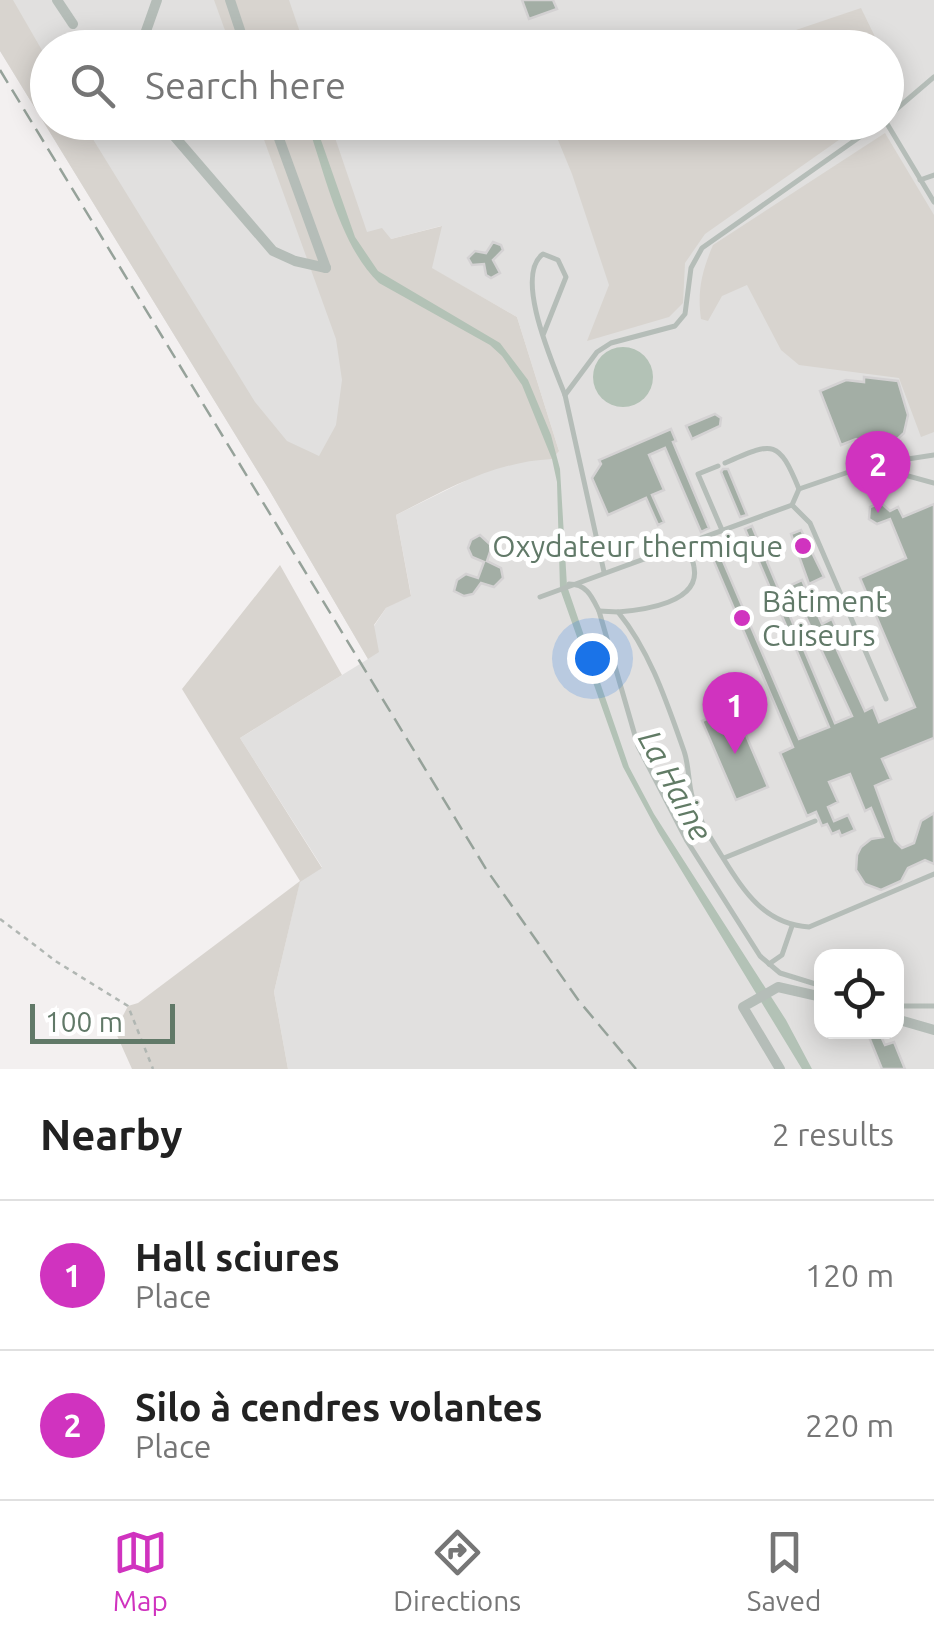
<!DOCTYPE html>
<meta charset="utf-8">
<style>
body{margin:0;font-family:Ubuntu,sans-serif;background:#f2f2f2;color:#222}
.controls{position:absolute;right:30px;bottom:30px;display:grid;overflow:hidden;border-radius:20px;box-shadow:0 5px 25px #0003}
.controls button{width:90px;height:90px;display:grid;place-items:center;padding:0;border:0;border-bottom:2px solid #e0e0e0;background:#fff;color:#222;font:50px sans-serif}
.scale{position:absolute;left:30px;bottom:25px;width:145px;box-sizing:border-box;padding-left:10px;border:5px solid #617968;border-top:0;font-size:28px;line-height:35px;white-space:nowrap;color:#617968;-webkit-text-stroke:8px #fff;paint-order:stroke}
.you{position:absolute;left:592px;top:658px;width:35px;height:35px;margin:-25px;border:8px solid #fff;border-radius:50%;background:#1a73e8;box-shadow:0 0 0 15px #1a73e833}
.badge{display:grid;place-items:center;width:65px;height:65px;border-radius:50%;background:#d033bf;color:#fff;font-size:32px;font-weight:700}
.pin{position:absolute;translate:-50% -82px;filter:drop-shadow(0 2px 5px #0008)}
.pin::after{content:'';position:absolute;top:52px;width:35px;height:30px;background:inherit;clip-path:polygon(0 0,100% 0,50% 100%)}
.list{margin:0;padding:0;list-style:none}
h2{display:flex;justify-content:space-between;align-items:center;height:130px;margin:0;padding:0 40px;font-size:42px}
h2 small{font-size:32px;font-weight:400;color:#767676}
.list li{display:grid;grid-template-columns:65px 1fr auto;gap:30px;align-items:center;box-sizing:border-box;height:150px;padding:0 40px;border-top:2px solid #e0e0e0}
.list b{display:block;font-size:38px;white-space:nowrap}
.list p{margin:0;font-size:32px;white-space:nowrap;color:#767676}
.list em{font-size:32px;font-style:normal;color:#767676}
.icon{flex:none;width:55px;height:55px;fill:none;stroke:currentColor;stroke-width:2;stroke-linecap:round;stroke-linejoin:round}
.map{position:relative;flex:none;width:934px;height:1069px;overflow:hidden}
.search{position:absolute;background:#fff;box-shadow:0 5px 25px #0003;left:30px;right:30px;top:30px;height:110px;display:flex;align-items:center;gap:25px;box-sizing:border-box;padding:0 35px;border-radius:55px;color:#767676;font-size:38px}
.sheet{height:430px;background:#fff}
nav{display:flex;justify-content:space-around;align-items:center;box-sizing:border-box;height:140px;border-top:2px solid #e0e0e0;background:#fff;font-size:28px;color:#767676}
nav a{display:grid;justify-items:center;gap:5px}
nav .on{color:#d033bf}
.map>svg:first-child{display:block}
.built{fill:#e1e0df;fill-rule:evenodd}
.green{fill:#d8d4cf}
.water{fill:#b3c2b6}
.building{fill:#a3aea5;stroke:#d4d2d3;stroke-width:2.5}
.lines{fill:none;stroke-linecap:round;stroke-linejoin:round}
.path{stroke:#b0b6b2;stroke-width:2.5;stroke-dasharray:5 5;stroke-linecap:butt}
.service{stroke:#b5bdb8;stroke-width:5}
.minor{stroke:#b5bdb8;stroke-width:10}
.rail{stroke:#96a29a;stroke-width:2.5;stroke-dasharray:15 8;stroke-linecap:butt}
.poi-dot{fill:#d033bf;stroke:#fff;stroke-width:4}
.labels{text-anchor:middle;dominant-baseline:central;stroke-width:10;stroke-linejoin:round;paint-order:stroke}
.poi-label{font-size:30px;fill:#617968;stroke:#fff;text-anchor:end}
.water-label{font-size:32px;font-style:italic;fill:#617b65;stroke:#fff}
</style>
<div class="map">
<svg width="934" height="1069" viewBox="0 0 934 1069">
<rect width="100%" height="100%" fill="#f3f0f0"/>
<path class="built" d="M0,0H934V1069H288L274,992L300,881L322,867L240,738L368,659L268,488L0,51ZM48,48H886V122H48ZM441,226L431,268L517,317L559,451L391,239ZM467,480L396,515L411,595L386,608L374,626L340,525ZM822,956H896V1032H822Z"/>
<g class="green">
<path d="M0,0H13L47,59L48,122L83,123L255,402L287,441L319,456L336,425L342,380L336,339L258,123H330L367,232L382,228L391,239L442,226L432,268L517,317L559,451L552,459C493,462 448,489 396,515L411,596L386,608L374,625L379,652L368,659L268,488L0,51Z"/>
<path d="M214,0H289L305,47H231Z"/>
<path d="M861,8L880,47H746Z"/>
<path d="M551,123H863L705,234L685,263L683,303L669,317L587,341L609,285L572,174Z"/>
<path d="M885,133L934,215V432L921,437L899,378L799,365L781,350L747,285L722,296L708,321L701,319C697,291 702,271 713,245Z"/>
<path d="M280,565L342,675L240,738L322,868L300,882L274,992L288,1069H132L115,1031L128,1006L138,1003L300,881L182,689Z"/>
</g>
<g class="water">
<path d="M307,123H315L355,237L378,271L500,343L528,380L551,435L560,469L567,586L629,767L654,814L786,1020L812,1069H802L658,832L623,767L560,589L557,482L552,459L522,385L502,356L490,345L379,283C340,246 325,173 307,123Z"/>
<circle cx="623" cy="377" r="30"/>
</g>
<g class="building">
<path d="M522,0H553L557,9L529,19Z"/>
<path d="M493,242L501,245L503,250L493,260L500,273L491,278L486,275L484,264L472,265L468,258L475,251L486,253Z"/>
<path d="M864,377L898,381L908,415L904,433L892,444L870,446L856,439L841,445L820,391L846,380L864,382Z"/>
<path d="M715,414L721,418L720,426L692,439L686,426Z"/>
<path d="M671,429L676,441L673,442L709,528L701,532L665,448L649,455L664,490L652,495L664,522L658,525L646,498L608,515L592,478L601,464L599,460Z"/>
<path d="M723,469H728L747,515L740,517L721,472Z"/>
<path d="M881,503L890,511L898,507L903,517L934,504V738L882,759L891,779L875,786L895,841L902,848L914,843L921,821L934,813V864L925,860L908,868L901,881L881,890L865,884L856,870L857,855L861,847L871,839L883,837L871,808L865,811L850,774L829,782L838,802L828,807L834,821L848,815L855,830L841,836L839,831L832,834L827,824L822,826L816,812L807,816L780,753L793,747L706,543L714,540L799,739L829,727L745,529L752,526L835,723L852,716L791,585L802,580L822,624L832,619L840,637L833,641L865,711L873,707L879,722L915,707L860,578L906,558L890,519L877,524L869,519L870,507Z"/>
<path d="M801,530L824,577L809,584L791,534Z"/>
<path d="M480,535L492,546L487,561L501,568L503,578L494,587L481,583L473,594L464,596L454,591L457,580L466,574L478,578L484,562L472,557L468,548L471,540Z"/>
<path d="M734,707L768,787L736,800L702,721Z"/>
<path d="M867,1032H879L885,1045L894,1042L905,1069H882Z"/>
</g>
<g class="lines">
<path class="path" d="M0,919L57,962L128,1006L153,1069"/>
<g class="service">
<path d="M886,118L934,77"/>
<path d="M886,122L934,202"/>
<path d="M920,180L934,175"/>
<path d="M543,335L566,277L558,260L543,254C513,276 554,366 565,395"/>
<path d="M725,463C773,442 778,438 799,489"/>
<path d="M718,466L698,474L722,530"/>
<path d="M872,466L934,483"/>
<path d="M792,505L810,523L886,699"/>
<path d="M604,572L565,395L597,352L611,343L675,326L685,314L691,268L702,248L881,122"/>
<path d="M569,584C587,584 592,597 599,611L638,746L687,841L760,956L780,973L822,986"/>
<path d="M540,597L792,505L799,489L869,465L934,455"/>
<path d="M599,611L618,612C650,651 667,703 684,751C689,765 688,781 692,796C698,819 711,839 723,858C745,893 765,924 809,927L934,874"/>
<path d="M618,612C643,610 701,603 694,567C693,559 688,550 685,543"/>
<path d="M724,858L815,821"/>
<path d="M769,964L782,955L792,926"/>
<path d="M896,1006H934"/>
</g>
<g class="minor">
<path d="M57,0L73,24"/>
<path d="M230,0L246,48"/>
<path d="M140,48L157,0"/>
<path d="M162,122L273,251L295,261L326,268"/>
<path d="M273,122L326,268"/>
<path d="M896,1019L934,1030"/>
<path d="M780,1069L743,1007L778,987L822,997"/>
</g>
<path class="rail" d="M0,70L486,869L579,1001L636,1069"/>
</g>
<g class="poi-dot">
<circle cx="803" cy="546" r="10"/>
<circle cx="742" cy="618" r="10"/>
</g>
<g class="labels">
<g class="poi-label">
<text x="783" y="546">Oxydateur thermique</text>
<text x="762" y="601" text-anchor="start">Bâtiment<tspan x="762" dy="34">Cuiseurs</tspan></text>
</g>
<g class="water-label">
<text transform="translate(676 785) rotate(62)">La Haine</text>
</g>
</g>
</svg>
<div class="controls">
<button><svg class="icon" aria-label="locate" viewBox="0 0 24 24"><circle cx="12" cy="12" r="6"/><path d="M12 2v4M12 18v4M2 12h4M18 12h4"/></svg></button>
</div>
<div class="scale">100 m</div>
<div class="you"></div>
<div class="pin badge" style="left:735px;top:754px">1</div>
<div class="pin badge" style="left:878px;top:513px">2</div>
<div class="search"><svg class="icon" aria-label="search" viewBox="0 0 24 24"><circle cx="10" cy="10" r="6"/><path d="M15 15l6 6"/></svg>Search here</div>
</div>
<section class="sheet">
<h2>Nearby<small>2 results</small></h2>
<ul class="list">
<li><span class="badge">1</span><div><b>Hall sciures</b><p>Place</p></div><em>120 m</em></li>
<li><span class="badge">2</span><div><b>Silo à cendres volantes</b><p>Place</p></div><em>220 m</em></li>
</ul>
</section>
<nav>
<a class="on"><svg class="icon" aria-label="map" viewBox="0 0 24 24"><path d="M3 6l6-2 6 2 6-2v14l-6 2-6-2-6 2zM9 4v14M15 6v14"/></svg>Map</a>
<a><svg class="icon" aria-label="directions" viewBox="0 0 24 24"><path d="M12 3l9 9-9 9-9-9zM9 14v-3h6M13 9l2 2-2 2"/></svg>Directions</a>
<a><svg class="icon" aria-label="saved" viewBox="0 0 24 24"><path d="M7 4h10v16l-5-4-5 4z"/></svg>Saved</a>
</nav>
